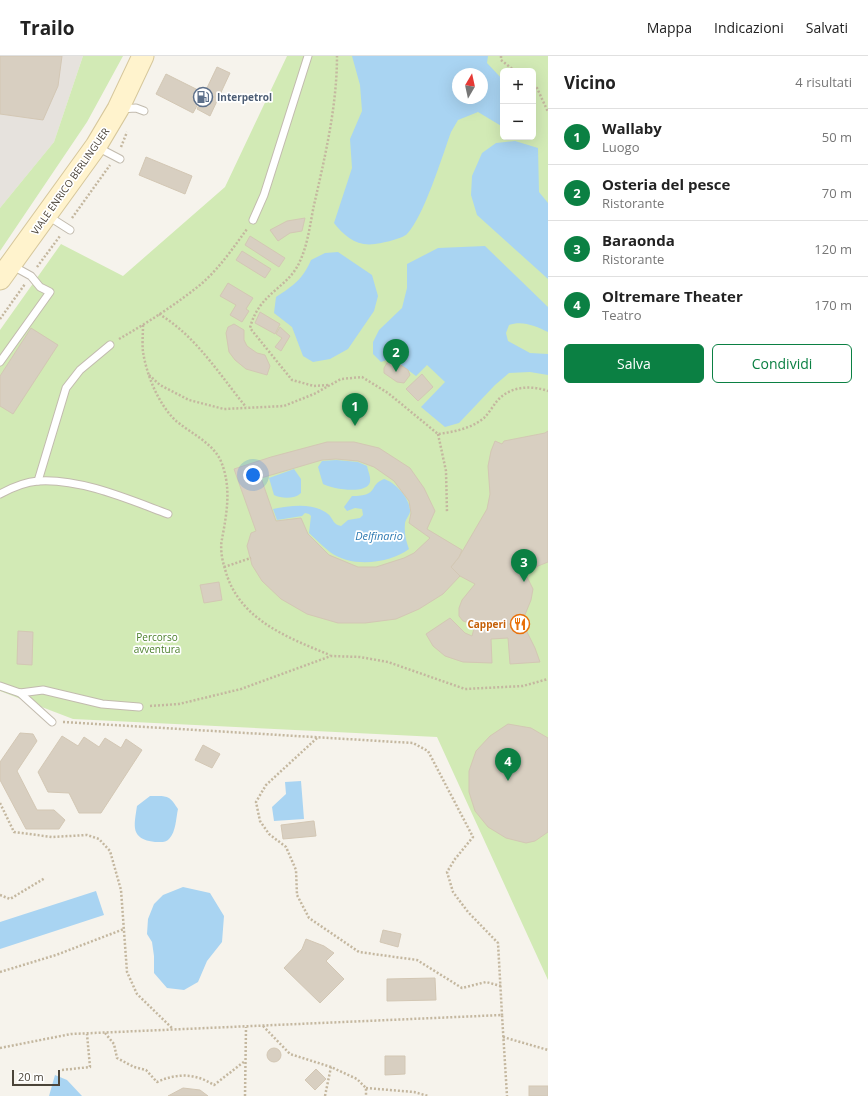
<!DOCTYPE html>
<html lang="it">
<meta charset="utf-8">
<style>
body{margin:0;font-family:"Open Sans",sans-serif;background:#f6f6f6;color:#222}
.controls{position:absolute;right:12px;top:12px;display:grid;overflow:hidden;border-radius:6px;box-shadow:0 4px 16px #0002}
.controls button{width:36px;height:36px;display:grid;place-items:center;padding:0;border:0;border-bottom:1px solid #e0e0e0;background:#fff;color:#222;font:20px sans-serif}
.compass{position:absolute;left:452px;top:12px;width:36px;height:36px;border-radius:50%;background:#fff;box-shadow:0 4px 16px #0002;rotate:9deg}
.scale{position:absolute;left:12px;bottom:10px;width:48px;box-sizing:border-box;padding-left:4px;border:2px solid #4b4439;border-top:0;font-size:11px;line-height:14px;white-space:nowrap;color:#4b4439;-webkit-text-stroke:3px #fff;paint-order:stroke}
.you{position:absolute;left:253px;top:419px;width:14px;height:14px;margin:-10px;border:3px solid #fff;border-radius:50%;background:#1a73e8;box-shadow:0 0 0 6px #1a73e833}
.badge{display:grid;place-items:center;width:26px;height:26px;border-radius:50%;background:#0b8043;color:#fff;font-size:13px;font-weight:700}
.pin{position:absolute;translate:-50% -33px;filter:drop-shadow(0 1px 2px #0008)}
.pin::after{content:'';position:absolute;top:21px;width:14px;height:12px;background:inherit;clip-path:polygon(0 0,100% 0,50% 100%)}
.list{margin:0;padding:0;list-style:none}
h2{display:flex;justify-content:space-between;align-items:center;height:52px;margin:0;padding:0 16px;font-size:17px}
h2 small{font-size:13px;font-weight:400;color:#767676}
.list li{display:grid;grid-template-columns:26px 1fr auto;gap:12px;align-items:center;box-sizing:border-box;height:56px;padding:0 16px;border-top:1px solid #e0e0e0}
.list b{display:block;font-size:15px;white-space:nowrap}
.list p{margin:0;font-size:13px;white-space:nowrap;color:#767676}
.list em{font-size:13px;font-style:normal;color:#767676}
.actions{display:flex;gap:8px;padding:12px 16px}
.actions a{flex:1;padding:9px 0;border:1px solid #0b8043;border-radius:6px;text-align:center;font-size:14px;color:#0b8043}
.actions .main{background:#0b8043;color:#fff}
.map{position:relative;flex:none;width:548px;height:1040px;overflow:hidden}
header{display:flex;align-items:center;gap:24px;box-sizing:border-box;height:56px;padding:0 20px;background:#fff;border-bottom:1px solid #e0e0e0}
header strong{font-size:19px}
nav{display:flex;gap:22px;margin-inline-start:auto;font-size:14px}
main{display:flex}
aside{flex:1;background:#fff}
.map>svg:first-child{display:block}
.industrial{fill:#e6e2dd}
.green{fill:#d2eab5;fill-rule:evenodd}
.water{fill:#a9d4f2;fill-rule:evenodd}
.building{fill:#d8cfc1;stroke:#d3c7b4;fill-rule:evenodd}
.lines{fill:none;stroke-linecap:round;stroke-linejoin:round}
.service-casing{stroke:#c2bbae;stroke-width:9}
.secondary-casing{stroke:#d6c79b;stroke-width:23}
.path{stroke:#c4b79f;stroke-width:2.5;stroke-dasharray:2 2;stroke-linecap:butt}
.service{stroke:#fff;stroke-width:7}
.secondary{stroke:#fff3cd;stroke-width:21}
.labels{text-anchor:middle;dominant-baseline:central;stroke-width:3.5;stroke-linejoin:round;paint-order:stroke}
.service-label{font-size:10px;font-weight:bold;fill:#4e5e75;stroke:#fff;text-anchor:start}
.street-label{font-size:10px;fill:#4b4439;stroke:#fff}
.food-label{font-size:10px;font-weight:bold;fill:#c56008;stroke:#fff;text-anchor:end}
.park-label{font-size:10px;fill:#4a7f2a;stroke:#fff}
.water-label{font-size:11px;font-style:italic;fill:#2e7ab2;stroke:#fff}
</style>
<header>
<strong>Trailo</strong>
<nav><a>Mappa</a><a>Indicazioni</a><a>Salvati</a></nav>
</header>
<main>
<div class="map">
<svg width="548" height="1040" viewBox="0 0 548 1040">
<rect width="100%" height="100%" fill="#f6f3ec"/>
<path class="industrial" d="M0,0H83L54,86L0,152Z"/>
<g class="green">
<path d="M83,0H123L87,66L0,195V152L54,86Z"/>
<path d="M287,0H548V924L437,681L73,663L0,635V274L61,188L123,220L225,131ZM503,15H533V81H503ZM458,18H482V42H458Z"/>
</g>
<g class="water">
<path d="M352,0H488L487,7L503,24V71L478,56L458,64L451,76C442,101 424,160 407,178C402,183 382,187 375,188C357,191 344,180 334,167L352,112L350,83L362,55L360,29ZM458,18H482V42H458Z"/>
<path d="M515,85L538,92L539,136L548,147V223L477,159L471,139L472,120L482,97L496,87Z"/>
<path d="M485,190L548,251V276C536,270 522,264 509,269L506,277L508,285L530,297L548,298V319L530,316L509,317L495,329L459,367L445,371L421,351L445,326L427,309L416,320L392,302L381,306L373,298V286L379,274L402,252L407,232V208L438,192Z"/>
<path d="M338,196L372,219L378,240L374,255L348,293L330,303L313,306L303,300L292,271L274,257L276,241C293,230 303,223 311,204L325,197Z"/>
<path d="M336,404L358,406L367,410C368,415 371,421 370,426C367,439 332,433 323,428L318,411L322,405Z"/>
<path d="M294,413L301,423V437C295,443 282,443 274,439L269,422Z"/>
<path d="M384,423C395,426 411,443 410,456C409,460 405,464 405,468C404,477 406,485 409,493C389,508 351,512 330,496C322,490 316,483 309,477L311,460L309,458L305,457L302,460L277,464L273,453C290,450 313,446 328,458C333,462 333,469 341,470L348,464L360,462L363,459L362,453L355,452L347,455L344,451L352,440C380,440 368,429 384,423Z"/>
<path d="M301,725L304,763L274,765L272,751L286,738L285,726Z"/>
<path d="M150,740C166,740 169,738 178,753C176,762 176,776 169,783C166,787 160,786 155,786C130,783 134,770 137,750Z"/>
<path d="M183,831L210,837L224,860L222,886L207,905L198,926L184,934L167,932L154,917V900L152,886L147,878L148,863L154,848L163,839Z"/>
<path d="M96,835L104,859L0,893V866Z"/>
<path d="M55,1019L67,1024L82,1040H49Z"/>
</g>
<g class="building">
<path d="M0,0H62L58,30L43,64L0,58Z"/>
<path d="M217,11L230,17L210,60L197,53Z"/>
<path d="M166,18L204,37L193,57L156,38Z"/>
<path d="M146,101L192,120L185,138L139,119Z"/>
<path d="M305,162L302,175L290,177L278,185L270,174L287,165Z"/>
<path d="M250,180L285,202L279,211L245,189Z"/>
<path d="M242,195L271,213L265,222L236,204Z"/>
<path d="M228,227L253,242L246,253L249,255L242,266L230,259L236,249L220,240Z"/>
<path d="M260,256L280,268L275,278L255,267Z"/>
<path d="M234,268L244,274V284L247,290L257,297L265,299L270,310L267,319L246,313L235,304L229,296L226,277L228,271Z"/>
<path d="M280,271L290,280L281,295L275,291L282,282L276,278Z"/>
<path d="M31,272L58,289L13,358L0,350V320Z"/>
<path d="M393,304L408,314L410,319L404,327L397,326L384,317V312L387,307Z"/>
<path d="M422,318L433,331L418,345L406,333Z"/>
<path d="M548,375V506L538,510L526,519L533,533L531,544L522,566L535,592L540,606L510,608L508,582L491,583L492,607L463,606L445,600L433,590L426,578L450,562L465,577L472,580L475,569L463,565L459,560V552L462,544L475,528L460,520L451,511L459,501L487,453L490,438L488,410L491,395L495,385L502,388L504,385L545,377Z"/>
<path d="M327,386H354L379,392L410,412L424,432L435,455L427,473L462,494L459,501L451,511L460,520L443,538L419,553L396,563L365,567H338L307,558L281,543L262,525L252,509L247,490L251,477L256,475L234,413L271,401ZM336,403L358,405L374,411L394,425L409,445L411,457L409,467L430,482L414,497L404,502L376,511H358L329,499L308,478L301,462L276,465L261,422L322,404Z"/>
<path d="M219,526L222,544L204,547L200,529Z"/>
<path d="M18,575L33,576L32,609L17,608Z"/>
<path d="M508,668L531,672L548,682V776L535,785L526,787L506,782L488,771L475,755L469,736V715L476,695L490,680Z"/>
<path d="M20,677L33,678L37,685L17,715L37,754H54L65,764L59,773H26L0,724V706Z"/>
<path d="M62,680L78,690L84,681L99,691L105,682L121,692L126,683L142,694L101,757H79L69,737L48,736L38,716Z"/>
<path d="M203,689L220,698L212,712L195,704Z"/>
<path d="M313,765H314L316,780L283,783L281,769Z"/>
<path d="M383,874L401,878L398,891L380,886Z"/>
<path d="M306,883L324,890L334,897L326,905L344,923L320,947L284,912L302,893Z"/>
<path d="M435,922L436,944L387,945V923Z"/>
<circle cx="274" cy="999" r="7"/>
<path d="M385,1000H405V1018L385,1019Z"/>
<path d="M316,1013L326,1023L315,1034L305,1024Z"/>
<rect x="529" y="1030" width="19" height="10"/>
<path d="M183,1032L200,1034L208,1040H168Z"/>
</g>
<g class="lines">
<defs>
<g id="service">
<path d="M120,53L136,52L144,55"/>
<path d="M97,91L120,103"/>
<path d="M48,160L70,174"/>
<path d="M253,164L264,139L308,0"/>
<path d="M0,306L50,236L40,231L31,220L11,209"/>
<path d="M38,425L66,332L80,314L110,289"/>
<path d="M0,438C11,432 25,426 38,425C80,422 130,444 168,458"/>
<path d="M0,630L20,637L43,634L102,648L139,651"/>
<path d="M20,637L52,666"/>
</g>
<path id="secondary" d="M0,223L96,90L118,53L143,0"/>
</defs>
<use href="#service" class="service-casing"/>
<use href="#secondary" class="secondary-casing"/>
<g class="path">
<path d="M501,0V4L515,15"/>
<path d="M533,29L537,32L548,56"/>
<path d="M121,91L127,76"/>
<path d="M72,162L110,109"/>
<path d="M37,211L60,180"/>
<path d="M159,258C196,280 219,318 246,351"/>
<path d="M0,263L25,228"/>
<path d="M143,269C143,278 142,288 143,296C147,320 158,347 175,364C190,377 210,385 220,403C232,430 227,456 222,483C220,492 222,504 225,513C238,563 286,581 330,599"/>
<path d="M119,283C147,267 175,249 200,229C219,213 233,192 247,173"/>
<path d="M149,319L160,329L189,344L224,353L284,350L314,338L341,323L362,321L388,337L438,378C454,376 472,372 484,362C489,357 493,350 497,345C510,330 531,329 548,335"/>
<path d="M328,329L314,330L292,324L250,272C259,236 289,232 300,205C308,188 310,168 314,149C325,101 337,50 337,0"/>
<path d="M438,378L446,415L447,457"/>
<path d="M224,511L251,502"/>
<path d="M150,650L179,648L241,633L331,600L360,601L388,606L465,633L523,630L548,623"/>
<path d="M63,666L413,687L428,695L473,781L455,803L447,816L453,836L468,856L498,887L502,959"/>
<path d="M317,682L266,729L256,746L260,765L269,778L286,791L296,814L297,839L309,862L359,896L417,904L462,932L486,926L501,930"/>
<path d="M0,747L14,776L52,781L87,779L99,783L110,795L121,834L127,916L137,938L173,973"/>
<path d="M0,839L10,843L45,822"/>
<path d="M0,916L56,899L124,873"/>
<path d="M263,970L290,998L331,1011L357,1023L366,1032V1040"/>
<path d="M105,977L114,988L117,1002L134,1011L146,1014L157,1026C177,1017 195,1017 214,1029L245,1005"/>
<path d="M503,981L548,994"/>
<path d="M0,992L71,978L502,959L507,1040"/>
<path d="M62,1014L90,1011L87,978"/>
<path d="M366,1032L414,1036L428,1040"/>
<path d="M245,1040L246,971"/>
<path d="M325,1040L331,1011"/>
</g>
<use href="#service" class="service"/>
<use href="#secondary" class="secondary"/>
</g>
<defs>
<symbol id="fuel-ring" viewBox="-11 -11 22 22"><circle r="9.5" fill="#fff" stroke="#5c6f8a" stroke-width="1.5"/><path d="M-5.5-6h7V0h2V4h1.3V-2.5L3-4.5l.8-.8L6-3V5H2.5V1h-1V6h-7ZM-4.2-4.7v3.2H.2V-4.7Z" fill="#5c6f8a"/></symbol>
<symbol id="restaurant-ring" viewBox="-11 -11 22 22"><circle r="9.5" fill="#fff" stroke="#e8710a" stroke-width="1.5"/><path d="M-5-6h1v4h1v-4h1v4h1v-4h1v5L-1.5 .5V6h-2V.5L-5-1ZM5-6V6H3V1.5H1.5Q1.5-4 5-6Z" fill="#e8710a"/></symbol>
</defs>
<g fill-rule="evenodd">
<use href="#fuel-ring" x="192" y="30" width="22" height="22"/>
<use href="#restaurant-ring" x="509" y="557" width="22" height="22"/>
</g>
<g class="labels">
<g class="service-label">
<text x="217" y="41">Interpetrol</text>
</g>
<g class="street-label">
<text transform="translate(70 125) rotate(-55)">VIALE ENRICO BERLINGUER</text>
</g>
<g class="food-label">
<text x="506" y="568">Capperi</text>
</g>
<g class="park-label">
<text x="157" y="581">Percorso<tspan x="157" dy="12">avventura</tspan></text>
</g>
<g class="water-label">
<text x="379" y="479">Delfinario</text>
</g>
</g>
</svg>
<div class="controls">
<button>+</button>
<button>−</button>
</div>
<svg class="compass" viewBox="-18 -18 36 36"><path d="M0-13l5 13h-10z" fill="#e53935"/><path d="M0 13l5-13h-10z" fill="#767676"/></svg>
<div class="scale">20 m</div>
<div class="you"></div>
<div class="pin badge" style="left:355px;top:370px">1</div>
<div class="pin badge" style="left:396px;top:316px">2</div>
<div class="pin badge" style="left:524px;top:526px">3</div>
<div class="pin badge" style="left:508px;top:725px">4</div>
</div>
<aside>
<h2>Vicino<small>4 risultati</small></h2>
<ul class="list">
<li><span class="badge">1</span><div><b>Wallaby</b><p>Luogo</p></div><em>50 m</em></li>
<li><span class="badge">2</span><div><b>Osteria del pesce</b><p>Ristorante</p></div><em>70 m</em></li>
<li><span class="badge">3</span><div><b>Baraonda</b><p>Ristorante</p></div><em>120 m</em></li>
<li><span class="badge">4</span><div><b>Oltremare Theater</b><p>Teatro</p></div><em>170 m</em></li>
</ul>
<div class="actions"><a class="main">Salva</a><a>Condividi</a></div>
</aside>
</main>
